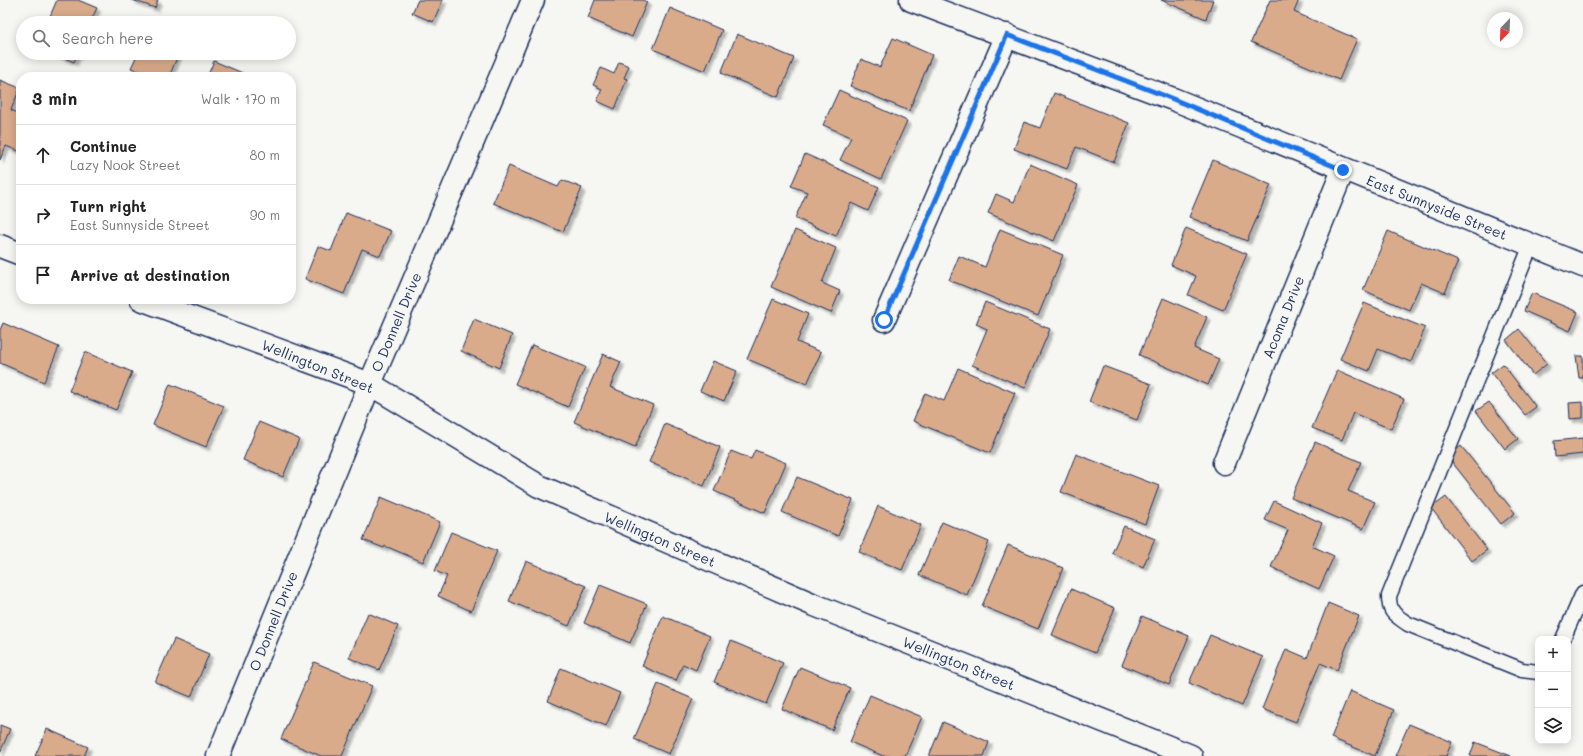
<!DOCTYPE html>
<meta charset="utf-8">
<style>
body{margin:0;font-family:Mali,sans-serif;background:#f2f2f2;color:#222}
.controls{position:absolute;right:12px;bottom:12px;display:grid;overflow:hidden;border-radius:8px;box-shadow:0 2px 10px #0003}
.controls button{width:36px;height:36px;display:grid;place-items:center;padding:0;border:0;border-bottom:1px solid #e0e0e0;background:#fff;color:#222;font:20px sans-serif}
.compass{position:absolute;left:1487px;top:12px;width:36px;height:36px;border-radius:50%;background:#fff;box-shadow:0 2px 10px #0003;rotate:203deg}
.stop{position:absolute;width:12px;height:12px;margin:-9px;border:3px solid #1a73e8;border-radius:50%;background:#fff}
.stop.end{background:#1a73e8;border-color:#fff;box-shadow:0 1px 4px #0008}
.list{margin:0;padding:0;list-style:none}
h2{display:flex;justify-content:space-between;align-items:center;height:52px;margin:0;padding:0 16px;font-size:17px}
h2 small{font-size:13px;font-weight:400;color:#767676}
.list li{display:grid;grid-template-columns:26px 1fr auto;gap:12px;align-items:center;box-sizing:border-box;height:60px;padding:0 16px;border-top:1px solid #e0e0e0}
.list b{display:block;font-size:15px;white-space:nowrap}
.list p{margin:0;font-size:13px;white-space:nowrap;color:#767676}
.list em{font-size:13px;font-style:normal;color:#767676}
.icon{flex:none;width:22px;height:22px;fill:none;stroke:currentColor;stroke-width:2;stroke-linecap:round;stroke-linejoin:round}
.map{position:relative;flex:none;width:1583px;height:756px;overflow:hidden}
.search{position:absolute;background:#fff;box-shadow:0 2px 10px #0003;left:16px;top:16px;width:280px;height:44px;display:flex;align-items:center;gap:10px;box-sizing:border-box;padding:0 14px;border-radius:22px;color:#767676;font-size:15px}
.panel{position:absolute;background:#fff;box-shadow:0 2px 10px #0003;left:16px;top:72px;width:280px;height:232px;border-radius:16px}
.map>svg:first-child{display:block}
.building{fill:#daab8b;stroke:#1b2f5e;filter:url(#shadow)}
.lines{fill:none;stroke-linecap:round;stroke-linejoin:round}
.lane-casing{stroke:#1b2f5e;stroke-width:17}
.street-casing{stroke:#1b2f5e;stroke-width:25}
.lane{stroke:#f6f6f2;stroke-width:14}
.street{stroke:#f6f6f2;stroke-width:22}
.route{stroke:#1a73e8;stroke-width:5}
.labels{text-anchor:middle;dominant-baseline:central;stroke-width:3;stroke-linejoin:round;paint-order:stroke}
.street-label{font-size:14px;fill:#1b2f5e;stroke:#f6f6f2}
</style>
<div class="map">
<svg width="1583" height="756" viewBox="0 0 1583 756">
<defs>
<filter id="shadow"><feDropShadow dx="3.5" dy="3.5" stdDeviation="1" flood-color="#0004"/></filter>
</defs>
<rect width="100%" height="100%" fill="#f6f6f2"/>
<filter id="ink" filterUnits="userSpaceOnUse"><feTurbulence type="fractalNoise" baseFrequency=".025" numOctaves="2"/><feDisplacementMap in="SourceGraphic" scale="8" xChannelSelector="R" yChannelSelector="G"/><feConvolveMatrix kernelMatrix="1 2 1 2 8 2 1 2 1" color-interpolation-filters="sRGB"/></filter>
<g filter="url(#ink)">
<g class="building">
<path d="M57,0H78L97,8L90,23H47Z"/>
<path d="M132,0H158L155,8Z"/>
<path d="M418,0H443L433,22L412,13Z"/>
<path d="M595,0H643L647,2L632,37L588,18Z"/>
<path d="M1161,0H1213L1206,19Z"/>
<path d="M1270,0H1299L1294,12L1357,39L1339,80L1251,42Z"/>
<path d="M670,8L722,30L705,71L653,49Z"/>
<path d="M737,34L794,58L778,97L721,73Z"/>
<path d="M893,38L932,55L909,111L850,86L861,59L880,67Z"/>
<path d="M52,53H78L74,62Z"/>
<path d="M138,53H179L169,77H153L131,68Z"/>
<path d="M214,61L252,77H207Z"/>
<path d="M619,62L629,66L624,78L627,79L615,109L597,101L602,89L593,85L601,68L614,74Z"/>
<path d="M0,80L20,88L11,110L20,114L17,120L21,122V152L6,146L0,160Z"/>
<path d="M839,90L907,121L881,179L840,160L851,137L823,125Z"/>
<path d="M1054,93L1129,123L1114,162L1076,147L1067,169L1014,149L1024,122L1040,128Z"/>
<path d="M805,154L879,187L868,211L851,203L836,236L795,218L807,192L791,186Z"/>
<path d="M1213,160L1271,185L1247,241L1189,217Z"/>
<path d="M1030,164L1078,185L1054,241L988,213L996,194L1014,202Z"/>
<path d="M509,166L558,187L562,180L582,188L563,232L493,203Z"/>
<path d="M346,213L391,231L380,256L362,249L344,294L305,279L318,246L331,251Z"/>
<path d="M1186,228L1247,254L1223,310L1188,295L1196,276L1171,265Z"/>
<path d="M1000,229L1063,255L1038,316L949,280L959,256L985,267Z"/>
<path d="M795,230L836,248L822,283L840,291L831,313L771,287Z"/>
<path d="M1388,231L1458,261L1445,293L1421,283L1409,310L1363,290Z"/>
<path d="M1532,293L1578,312L1570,331L1524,311Z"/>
<path d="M1163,298L1207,317L1194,348L1219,359L1208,385L1139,355Z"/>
<path d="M773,299L808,314L797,342L821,352L807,384L747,359Z"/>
<path d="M985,302L1050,329L1025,388L972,365L987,329L976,324Z"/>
<path d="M1364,303L1425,328L1411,362L1378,349L1369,371L1340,359Z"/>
<path d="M474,319L512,335L499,368L461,351Z"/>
<path d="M3,323L59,347L44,382L0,363V330Z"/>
<path d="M1519,329L1547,364L1533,375L1506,340Z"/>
<path d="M532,345L585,367L568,407L515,384Z"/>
<path d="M85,352L132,372L116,410L69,391Z"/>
<path d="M603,354L621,362L610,387L653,405L635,448L574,422Z"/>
<path d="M1576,356H1583V378H1579Z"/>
<path d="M713,361L737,371L724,401L700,391Z"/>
<path d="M1503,364L1536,407L1525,415L1491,373Z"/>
<path d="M1103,366L1151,384L1137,420L1089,402Z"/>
<path d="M958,368L1015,393L990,453L913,421L925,393L944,401Z"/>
<path d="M1337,370L1404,399L1391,429L1353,413L1342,440L1312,428Z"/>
<path d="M170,384L224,406L206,447L153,425Z"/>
<path d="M1489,402L1518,439L1505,449L1476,411Z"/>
<path d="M1583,402V418L1570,419L1569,403Z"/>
<path d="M259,422L299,439L283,477L243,460Z"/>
<path d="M665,424L720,447L704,486L649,462Z"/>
<path d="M1583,438V454L1555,457L1554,441Z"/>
<path d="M1315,442L1361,462L1348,491L1375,502L1363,529L1291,498Z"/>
<path d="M1461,446L1515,513L1501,524L1448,457Z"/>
<path d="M755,450L786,463L765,513L714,491L731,451L751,459Z"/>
<path d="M1076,454L1159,486L1145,524L1061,492Z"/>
<path d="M797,477L853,500L838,536L782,512Z"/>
<path d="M381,497L440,522L423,562L385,546L384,548L363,540Z"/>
<path d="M1446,497L1487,550L1472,561L1431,508Z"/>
<path d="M1274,501L1322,523L1312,546L1334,556L1319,589L1271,567L1288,530L1265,520Z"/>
<path d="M878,506L921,525L902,570L859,552Z"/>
<path d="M942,522L989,542L967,595L919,575Z"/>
<path d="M1124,526L1155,539L1143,567L1112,553Z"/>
<path d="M451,532L497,551L471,611L438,596L447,576L435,571Z"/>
<path d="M1008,545L1063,568L1038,629L982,606Z"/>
<path d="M526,561L586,586L569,626L509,601Z"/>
<path d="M600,585L647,604L630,643L584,623Z"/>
<path d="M1071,589L1115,608L1095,653L1052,635Z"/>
<path d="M1328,603L1359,616L1337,670L1320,663L1296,722L1262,709L1286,649L1307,658Z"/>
<path d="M368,613L398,626L379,670L349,658Z"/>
<path d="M663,616L710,636L696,670L683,664L676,681L642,666Z"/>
<path d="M1142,616L1189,636L1169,685L1122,665Z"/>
<path d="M1210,635L1263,657L1242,706L1189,683Z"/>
<path d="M174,639L209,654L191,697L155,682Z"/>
<path d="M731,641L783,663L766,704L714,682Z"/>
<path d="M314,662L372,686L342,756H321L281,739Z"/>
<path d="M800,667L850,688L832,730L782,709Z"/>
<path d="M561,668L620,693L606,726L548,701Z"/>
<path d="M658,684L693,699L669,754L634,739Z"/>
<path d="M1350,691L1394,710L1375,756L1331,738Z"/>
<path d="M870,695L922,717L905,756H883L850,742Z"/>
<path d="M943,722L989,742L984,756H929Z"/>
<path d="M1409,724L1452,742L1446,756H1395Z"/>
<path d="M0,725L10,729L0,753Z"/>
<path d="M47,729L88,747L84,756H35Z"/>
<path d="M1475,742L1511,756H1470Z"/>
</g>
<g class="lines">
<defs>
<g id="lane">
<path d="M1531,245L1389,596C1389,613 1395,615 1408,624L1522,670L1538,672"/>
<path d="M1563,639L1583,593"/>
</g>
<g id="street">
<path d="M911,0L1173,99L1583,266"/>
<path d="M0,246L21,254"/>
<path d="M141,299L370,384L539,486L812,604L1191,756"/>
<path d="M884,320L1007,35"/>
<path d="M1224,463L1343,170"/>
<path d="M218,756L370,384L533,0"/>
</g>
</defs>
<use href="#lane" class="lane-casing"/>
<use href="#street" class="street-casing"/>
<use href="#lane" class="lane"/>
<use href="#street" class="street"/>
</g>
</g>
<g class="lines" filter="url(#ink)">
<path class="route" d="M884,320L1007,35L1173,99L1343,170"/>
</g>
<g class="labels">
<g class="street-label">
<text transform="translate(1437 207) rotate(22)">East Sunnyside Street</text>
<text transform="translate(1283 317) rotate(-68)">Acoma Drive</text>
<text transform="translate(396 322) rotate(-67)">O Donnell Drive</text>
<text transform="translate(318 366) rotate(22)">Wellington Street</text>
<text transform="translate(660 539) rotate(23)">Wellington Street</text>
<text transform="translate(273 621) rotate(-68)">O Donnell Drive</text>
<text transform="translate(959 663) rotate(22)">Wellington Street</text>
</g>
</g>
</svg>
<div class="controls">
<button>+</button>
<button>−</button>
<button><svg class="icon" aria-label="layers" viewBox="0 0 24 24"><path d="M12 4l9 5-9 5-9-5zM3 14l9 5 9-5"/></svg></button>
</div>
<svg class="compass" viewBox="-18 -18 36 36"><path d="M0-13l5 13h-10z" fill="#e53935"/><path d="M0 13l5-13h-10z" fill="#767676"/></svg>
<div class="stop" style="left:884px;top:320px"></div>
<div class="stop end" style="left:1343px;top:170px"></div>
<div class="search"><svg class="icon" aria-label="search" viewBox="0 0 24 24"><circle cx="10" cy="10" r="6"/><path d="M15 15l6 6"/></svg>Search here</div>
<section class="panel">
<h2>3 min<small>Walk · 170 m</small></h2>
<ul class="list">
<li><svg class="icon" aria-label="ahead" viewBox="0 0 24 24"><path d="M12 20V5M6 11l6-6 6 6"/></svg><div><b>Continue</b><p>Lazy Nook Street</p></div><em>80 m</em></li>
<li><svg class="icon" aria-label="right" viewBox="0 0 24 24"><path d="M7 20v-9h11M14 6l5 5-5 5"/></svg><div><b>Turn right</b><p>East Sunnyside Street</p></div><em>90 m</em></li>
<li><svg class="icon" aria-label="arrive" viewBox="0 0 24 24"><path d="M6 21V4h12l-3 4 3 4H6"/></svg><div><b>Arrive at destination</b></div></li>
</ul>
</section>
</div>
